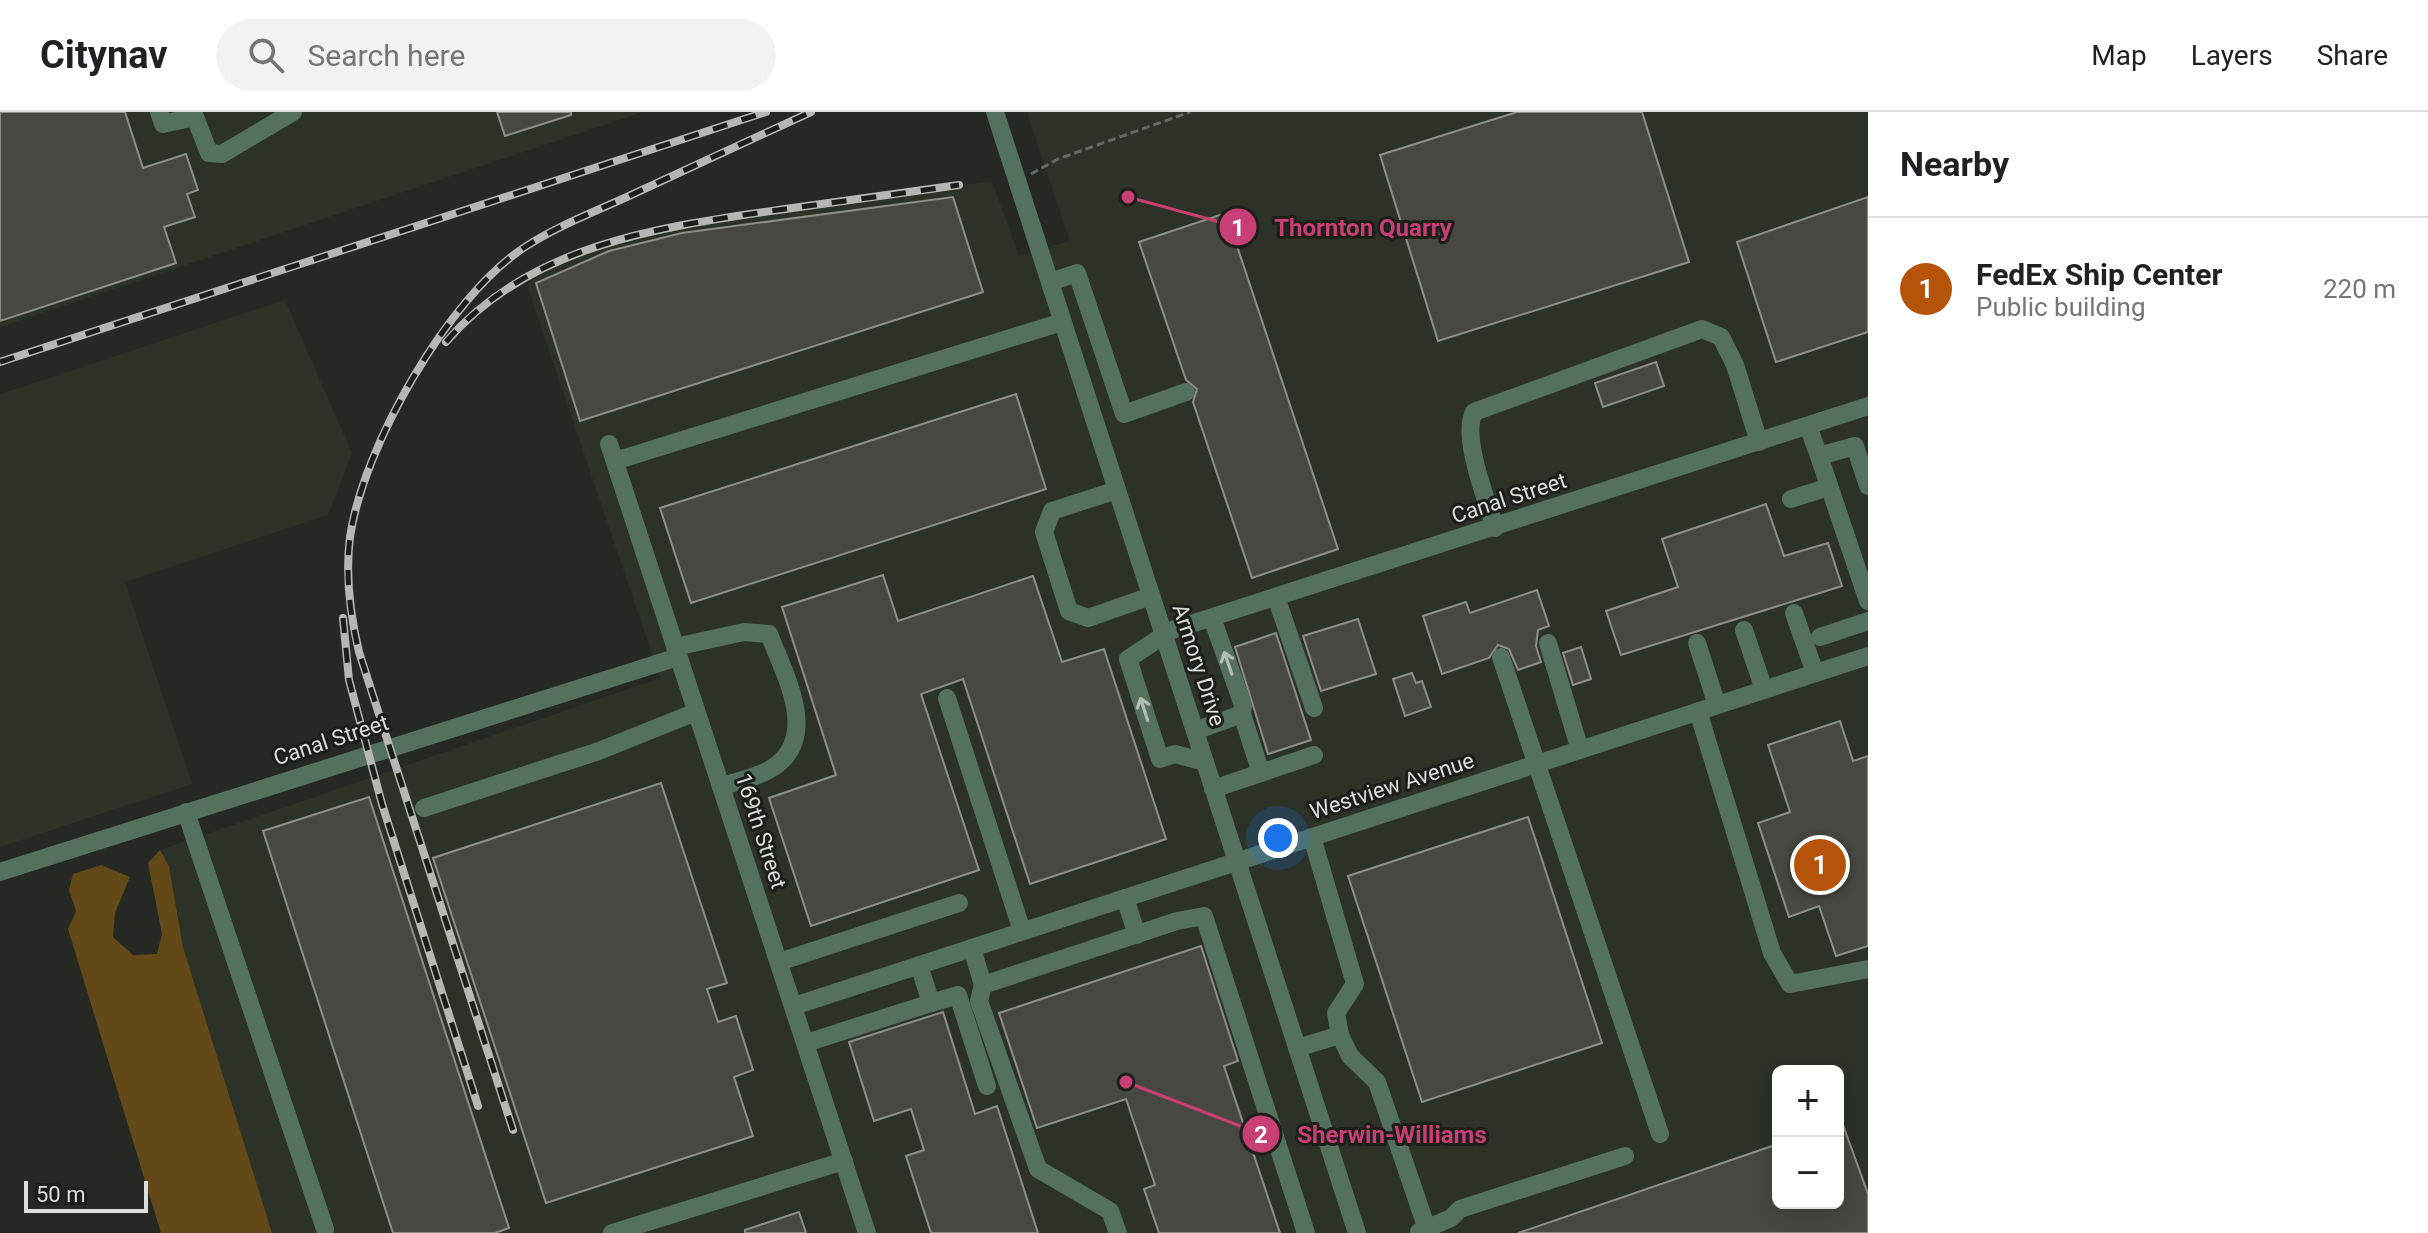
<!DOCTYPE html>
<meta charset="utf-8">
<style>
body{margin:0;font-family:Roboto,sans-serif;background:#f2f2f2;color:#202124}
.controls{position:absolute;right:24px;bottom:24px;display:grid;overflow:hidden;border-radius:12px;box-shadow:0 4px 20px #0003}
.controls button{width:72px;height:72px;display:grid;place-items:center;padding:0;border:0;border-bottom:2px solid #e0e0e0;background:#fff;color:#202124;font:40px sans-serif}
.scale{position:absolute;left:24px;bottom:20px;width:124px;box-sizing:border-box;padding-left:8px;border:4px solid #dbddda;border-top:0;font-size:22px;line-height:28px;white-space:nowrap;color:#dbddda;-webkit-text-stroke:6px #1c1e1a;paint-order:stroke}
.you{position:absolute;left:1278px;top:726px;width:28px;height:28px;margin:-20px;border:6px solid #fff;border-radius:50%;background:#1a73e8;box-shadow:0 0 0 12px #1a73e833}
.badge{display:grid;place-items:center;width:52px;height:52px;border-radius:50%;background:#b45309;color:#fff;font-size:26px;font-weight:700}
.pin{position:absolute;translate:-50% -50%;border:4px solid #fff;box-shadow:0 2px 8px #0006}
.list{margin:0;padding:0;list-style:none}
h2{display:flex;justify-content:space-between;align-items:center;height:104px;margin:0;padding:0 32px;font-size:34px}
h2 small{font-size:26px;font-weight:400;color:#757577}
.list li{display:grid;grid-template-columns:52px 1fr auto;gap:24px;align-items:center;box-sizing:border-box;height:144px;padding:0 32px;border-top:2px solid #e0e0e0}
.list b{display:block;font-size:30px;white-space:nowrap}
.list p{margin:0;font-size:26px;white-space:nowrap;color:#757577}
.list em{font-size:26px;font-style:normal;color:#757577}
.icon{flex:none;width:44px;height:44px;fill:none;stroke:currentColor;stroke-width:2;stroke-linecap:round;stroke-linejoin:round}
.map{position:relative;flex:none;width:1868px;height:1121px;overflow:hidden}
header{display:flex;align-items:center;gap:48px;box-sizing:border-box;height:112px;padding:0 40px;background:#fff;border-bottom:2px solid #e0e0e0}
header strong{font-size:38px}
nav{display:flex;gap:44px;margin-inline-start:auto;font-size:28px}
.search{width:560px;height:72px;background:#f2f2f2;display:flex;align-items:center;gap:20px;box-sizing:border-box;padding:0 28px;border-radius:44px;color:#757577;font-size:30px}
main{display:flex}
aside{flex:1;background:#fff}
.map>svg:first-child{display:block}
.built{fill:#2c3228;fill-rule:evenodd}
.green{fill:#624917}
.building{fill:#484842;stroke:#8e8e88;stroke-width:2}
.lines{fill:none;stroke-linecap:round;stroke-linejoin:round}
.path{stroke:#656763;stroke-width:3;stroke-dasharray:8 4;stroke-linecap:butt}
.minor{stroke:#54715f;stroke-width:18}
.rail-casing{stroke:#b5b7b4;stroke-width:8}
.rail{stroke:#1c1e1a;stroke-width:5;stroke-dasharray:15;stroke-linecap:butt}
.oneway{stroke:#b2bdb5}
.labels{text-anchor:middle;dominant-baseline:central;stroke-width:6;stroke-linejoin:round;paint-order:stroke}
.street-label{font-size:22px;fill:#dbddda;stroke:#1c1e1a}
.leader{fill:none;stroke:#c73f74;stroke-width:3}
.callout-dot{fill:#c73f74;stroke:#1c1e1a;stroke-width:3}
.mark-label{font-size:24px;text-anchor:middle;font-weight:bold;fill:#fff}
.callout-label{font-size:24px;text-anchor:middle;font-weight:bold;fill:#c73f74;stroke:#1c1e1a;stroke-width:6;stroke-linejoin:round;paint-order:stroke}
</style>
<header>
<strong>Citynav</strong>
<div class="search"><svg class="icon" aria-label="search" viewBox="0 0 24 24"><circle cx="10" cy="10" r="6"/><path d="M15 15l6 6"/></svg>Search here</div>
<nav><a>Map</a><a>Layers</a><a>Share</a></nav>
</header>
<main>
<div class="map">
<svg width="1868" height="1121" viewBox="0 0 1868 1121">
<rect width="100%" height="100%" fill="#252823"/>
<g class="built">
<path d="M0,0H643L0,215Z"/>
<path d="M1027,0H1868V1121H272L183,835L169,754L160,738L660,566L527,173L546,154L580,139L648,119L992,69L1019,144L1070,129ZM1778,959H1838V1091H1778Z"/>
<path d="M285,188L352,341L328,403L125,470L192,672L0,735V282Z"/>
</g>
<path class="green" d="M160,738L169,754L183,835L272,1121H161L68,817L76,799L69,778L73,762L101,753L130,765L115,801L113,825L133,843L157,842L162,822L148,751Z"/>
<g class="building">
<path d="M0,0H125L143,56L186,42L198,78L187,82L195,105L164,115L176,151L0,209Z"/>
<path d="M497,0H571V3L505,24Z"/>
<path d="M1517,0H1642L1689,150L1438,229L1380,43Z"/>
<path d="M953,85L983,180L580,309L536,171L609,139L682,121Z"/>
<path d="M1868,85V220L1776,250L1737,130Z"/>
<path d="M1226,101L1338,437L1252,466L1193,290L1197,277L1186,268L1139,130Z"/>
<path d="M1656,250L1664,274L1603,295L1595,271Z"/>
<path d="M1016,282L1046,377L691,491L660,396Z"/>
<path d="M1766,392L1784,444L1828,431L1842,474L1621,543L1606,499L1678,475L1662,427Z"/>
<path d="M883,463L898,509L1033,464L1062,550L1104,537L1166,727L1030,772L963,567L921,582L979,758L811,814L769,686L836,663L782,495Z"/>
<path d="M1537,478L1549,514L1538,518L1536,534L1541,550L1518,558L1509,537L1498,533L1489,546L1442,562L1423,504L1466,490L1470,501Z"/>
<path d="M1358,507L1376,562L1321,579L1303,524Z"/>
<path d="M1276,521L1311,628L1268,642L1235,535Z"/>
<path d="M1581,535L1591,567L1573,573L1563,541Z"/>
<path d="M1412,561L1416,571L1422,569L1431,595L1405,604L1393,567Z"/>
<path d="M1840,609L1853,649L1868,644V834L1836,844L1819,794L1789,805L1758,711L1790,700L1768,633Z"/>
<path d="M661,671L727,871L707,877L718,910L736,904L753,958L734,965L753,1024L546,1091L433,746Z"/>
<path d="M369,685L509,1116L495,1121H393L263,719Z"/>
<path d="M1528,705L1602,931L1422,990L1348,764Z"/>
<path d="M1201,834L1238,949L1224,954L1280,1121H1159L1144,1077L1155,1073L1126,987L1037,1016L999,901Z"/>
<path d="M943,900L975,1002L997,994L1038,1121H931L906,1044L924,1038L911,997L874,1009L849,930Z"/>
<path d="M1838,999L1868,1082V1121H1518L1778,1032V1091H1838Z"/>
<path d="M799,1100L806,1121H745V1118Z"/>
</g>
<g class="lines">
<path class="path" d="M1031,62L1058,47L1190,0"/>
<g class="minor">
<path d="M159,0L163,12L195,5L209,41L222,42L293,0"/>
<path d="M995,0L1357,1121"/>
<path d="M1050,170L1077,161L1124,302L1186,280"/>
<path d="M1808,314L1819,344L1855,334L1868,374"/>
<path d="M609,332L867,1121"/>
<path d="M1819,344L1868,489"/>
<path d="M615,349L1062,210"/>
<path d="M1117,378L1052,399L1044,420L1069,499L1088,506L1151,484"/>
<path d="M1791,387L1829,375"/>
<path d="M1495,416C1487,388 1461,325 1474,300L1702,217L1721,225L1735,253L1759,330"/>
<path d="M1276,485L1314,596"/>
<path d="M1794,501L1815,561"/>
<path d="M1744,518L1764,578"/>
<path d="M1163,521L1868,294"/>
<path d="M1164,523L1128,547L1160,647L1175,642L1205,650"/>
<path d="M1820,525L1868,509"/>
<path d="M1548,531L1580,638"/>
<path d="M1697,531L1717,593"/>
<path d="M675,535L744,520L769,522C785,564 822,628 769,658C755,666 736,669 721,675"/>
<path d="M1501,545L1660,1022"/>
<path d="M947,586L1022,819"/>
<path d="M1698,599L1772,841L1790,872L1868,857"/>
<path d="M1242,602L1261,661"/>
<path d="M1195,619L1242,602L1243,593L1212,506"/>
<path d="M1213,677L1314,643"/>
<path d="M424,696L599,639L696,600"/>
<path d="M186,700L325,1117"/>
<path d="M1312,725L1355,872L1336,901L1340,923"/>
<path d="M0,760L678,545"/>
<path d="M1125,786L1137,823"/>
<path d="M972,836L983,873L1177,809L1204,804L1306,1121"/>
<path d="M779,850L959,791"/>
<path d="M983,873L979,889L1038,1057L1110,1099L1118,1121"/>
<path d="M931,891L958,883L987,974"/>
<path d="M794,894L1868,544"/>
<path d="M806,931L931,891L919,853"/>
<path d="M1297,936L1340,923L1350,944L1377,970L1427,1117"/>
<path d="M1419,1120L1451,1106L1460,1097L1625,1044"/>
<path d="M612,1121L844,1049"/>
</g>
<defs>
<g id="rail">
<path d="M446,230C529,133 659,115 778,98C838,90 898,82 959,73"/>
<path d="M0,250L766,0"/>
<path d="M343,506L349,568L382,692L478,994"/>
<path d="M513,1018L359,540C350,502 345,464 350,425C363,335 448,185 525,135C557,114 594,100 629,84C689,56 750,28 811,0"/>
</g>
</defs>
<use href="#rail" class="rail-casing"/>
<use href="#rail" class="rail"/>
</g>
<defs><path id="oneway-shaft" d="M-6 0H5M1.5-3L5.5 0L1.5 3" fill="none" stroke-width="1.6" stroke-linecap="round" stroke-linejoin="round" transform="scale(2)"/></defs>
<g class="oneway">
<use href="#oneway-shaft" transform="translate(1228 551) rotate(-109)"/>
<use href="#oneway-shaft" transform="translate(1144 597) rotate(-108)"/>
</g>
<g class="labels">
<g class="street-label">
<text transform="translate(1509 386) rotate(-18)">Canal Street</text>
<text transform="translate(1199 553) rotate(72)">Armory Drive</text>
<text transform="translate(331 628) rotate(-18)">Canal Street</text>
<text transform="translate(1392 674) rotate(-18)">Westview Avenue</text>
<text transform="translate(761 719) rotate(72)">169th Street</text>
</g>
</g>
<path class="leader" d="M1128 85L1238 115M1126 970L1261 1022"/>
<g class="callout-dot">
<circle cx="1128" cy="85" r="8"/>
<circle cx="1126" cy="970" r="8"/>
<circle cx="1238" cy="115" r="20"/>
<circle cx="1261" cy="1022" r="20"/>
</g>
<g class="mark-label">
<text x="1238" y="124">1</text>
<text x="1261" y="1031">2</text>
</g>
<g class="callout-label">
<text x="1363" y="124">Thornton Quarry</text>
<text x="1392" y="1031">Sherwin-Williams</text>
</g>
</svg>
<div class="controls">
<button>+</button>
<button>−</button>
</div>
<div class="scale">50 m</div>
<div class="you"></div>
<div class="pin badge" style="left:1820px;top:753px">1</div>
</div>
<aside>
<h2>Nearby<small></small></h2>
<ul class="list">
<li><span class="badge">1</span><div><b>FedEx Ship Center</b><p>Public building</p></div><em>220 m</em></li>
</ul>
</aside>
</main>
